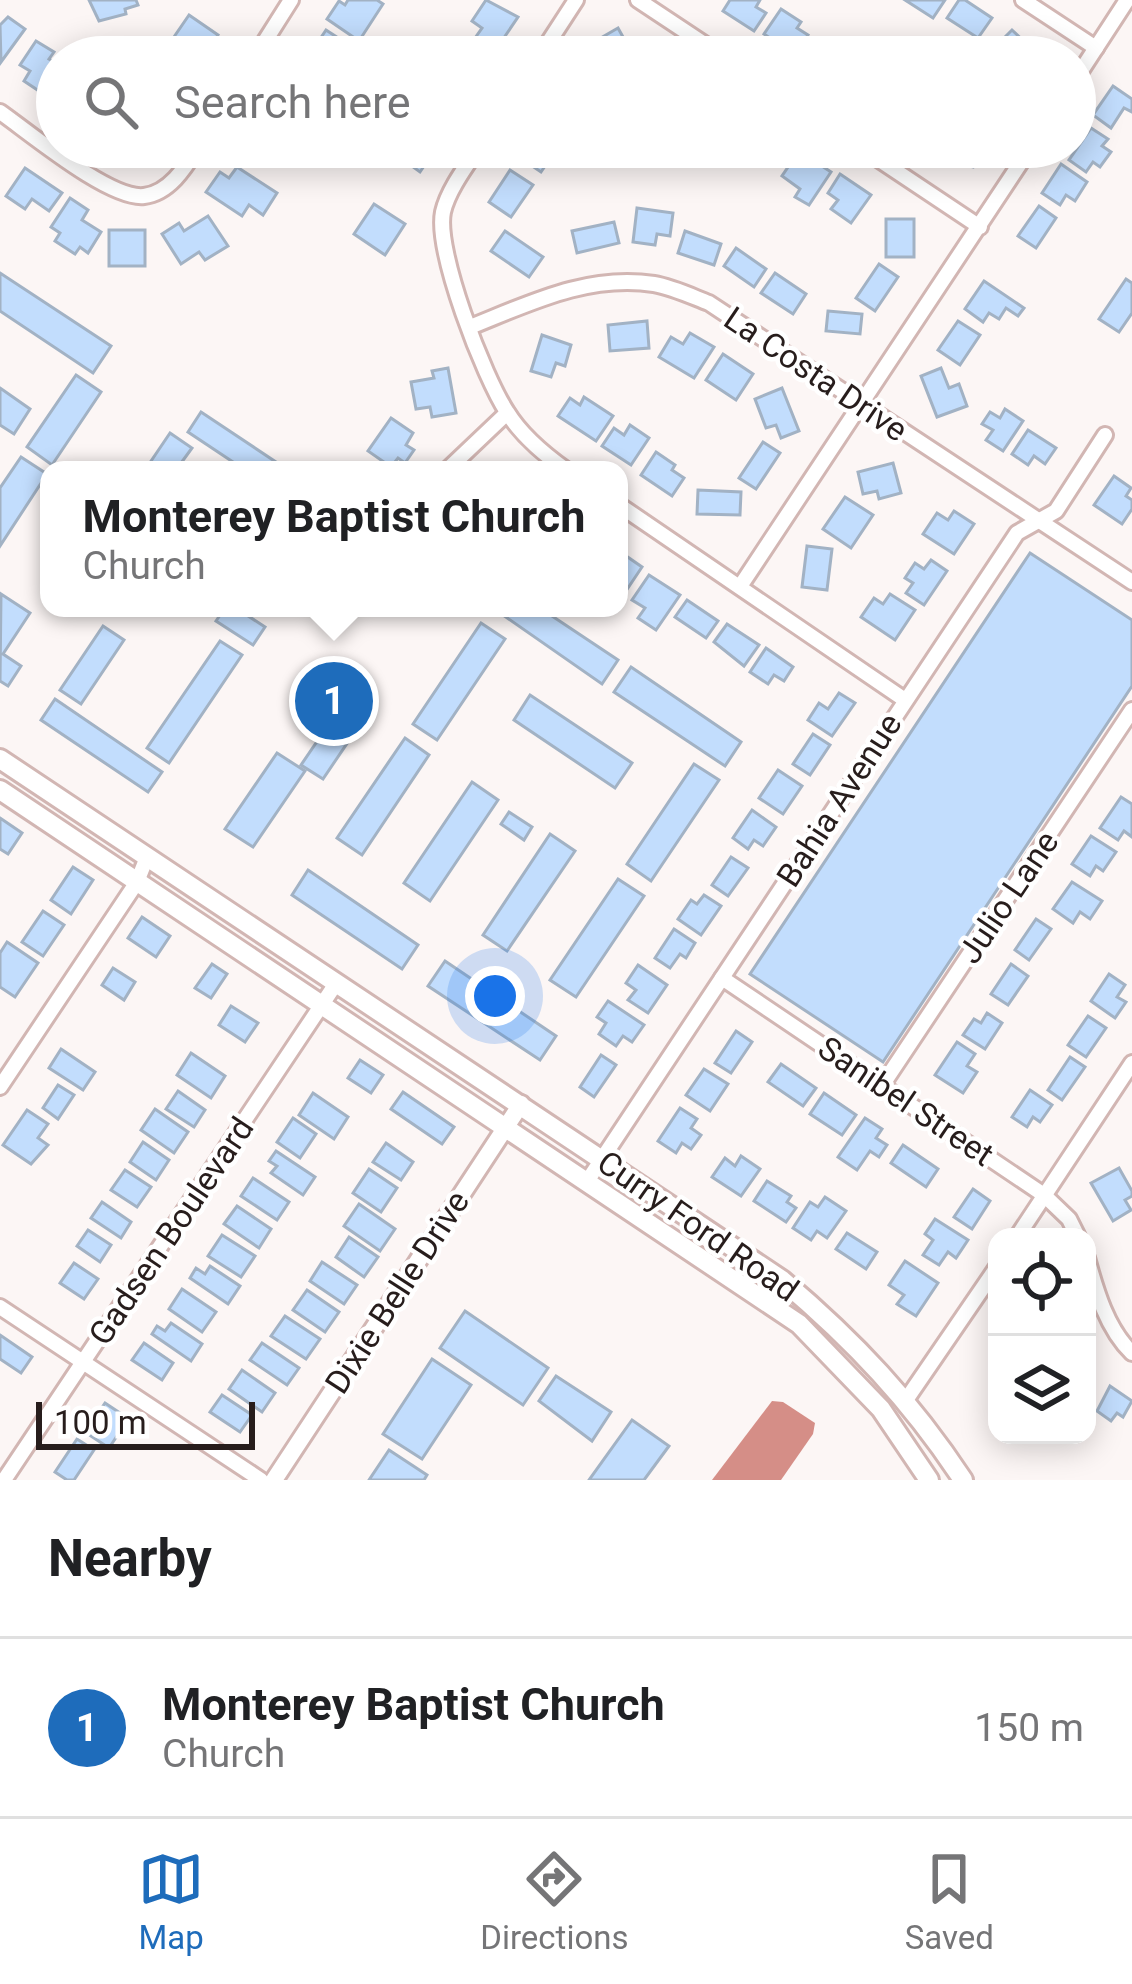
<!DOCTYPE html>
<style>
body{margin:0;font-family:Roboto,sans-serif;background:#f6f6f6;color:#202124}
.controls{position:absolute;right:36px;bottom:36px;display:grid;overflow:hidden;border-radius:24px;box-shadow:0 6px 30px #0003}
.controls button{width:108px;height:108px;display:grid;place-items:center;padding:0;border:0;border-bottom:3px solid #e0e0e0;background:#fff;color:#202124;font:60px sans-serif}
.scale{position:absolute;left:36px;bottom:30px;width:219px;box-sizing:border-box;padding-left:12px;border:6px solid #271d1c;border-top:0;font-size:33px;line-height:42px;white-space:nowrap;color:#271d1c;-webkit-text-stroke:9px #fff;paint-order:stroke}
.you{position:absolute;left:495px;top:996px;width:42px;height:42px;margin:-30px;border:9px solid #fff;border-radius:50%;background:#1a73e8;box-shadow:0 0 0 18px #1a73e833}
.badge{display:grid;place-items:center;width:78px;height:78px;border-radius:50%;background:#1e6cbb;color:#fff;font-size:39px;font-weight:700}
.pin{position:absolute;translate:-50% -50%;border:6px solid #fff;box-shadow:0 3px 12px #0006}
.popup{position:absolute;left:40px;top:461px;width:588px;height:156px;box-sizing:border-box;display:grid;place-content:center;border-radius:24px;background:#fff;filter:drop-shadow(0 3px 9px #0005);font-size:39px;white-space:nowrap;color:#757577}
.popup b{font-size:45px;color:#202124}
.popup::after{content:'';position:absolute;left:50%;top:100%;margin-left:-24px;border:24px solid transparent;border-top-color:#fff}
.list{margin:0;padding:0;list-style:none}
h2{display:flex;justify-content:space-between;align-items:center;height:156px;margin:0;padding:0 48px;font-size:51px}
h2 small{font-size:39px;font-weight:400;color:#757577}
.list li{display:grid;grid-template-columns:78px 1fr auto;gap:36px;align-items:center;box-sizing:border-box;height:180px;padding:0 48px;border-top:3px solid #e0e0e0}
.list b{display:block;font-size:45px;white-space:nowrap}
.list p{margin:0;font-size:39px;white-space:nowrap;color:#757577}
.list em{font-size:39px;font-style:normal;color:#757577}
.icon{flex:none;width:66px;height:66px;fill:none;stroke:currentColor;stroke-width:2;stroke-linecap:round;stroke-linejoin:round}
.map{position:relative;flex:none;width:1132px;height:1480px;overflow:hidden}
.search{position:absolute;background:#fff;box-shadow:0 6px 30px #0003;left:36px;right:36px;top:36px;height:132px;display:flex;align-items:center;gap:30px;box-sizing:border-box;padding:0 42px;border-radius:66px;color:#757577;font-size:45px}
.sheet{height:336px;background:#fff}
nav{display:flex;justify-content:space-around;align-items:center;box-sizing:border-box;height:168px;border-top:3px solid #e0e0e0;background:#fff;font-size:33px;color:#757577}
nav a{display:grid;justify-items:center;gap:6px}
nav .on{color:#1e6cbb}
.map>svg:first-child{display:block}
.water{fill:#d58e87}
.building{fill:#c2ddfd;stroke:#a2b2c4;stroke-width:3}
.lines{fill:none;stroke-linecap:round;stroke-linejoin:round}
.minor-casing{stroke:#d2b6b3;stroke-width:20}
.tertiary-casing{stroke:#d2b6b3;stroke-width:22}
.secondary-casing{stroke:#d2b6b3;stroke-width:24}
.minor{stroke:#fff;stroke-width:14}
.tertiary{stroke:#fff;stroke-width:16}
.secondary{stroke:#fff;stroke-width:18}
.labels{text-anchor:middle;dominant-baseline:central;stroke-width:9;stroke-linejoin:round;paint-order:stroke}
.street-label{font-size:33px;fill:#271d1c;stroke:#fff}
</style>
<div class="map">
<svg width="1132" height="1480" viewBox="0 0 1132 1480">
<rect width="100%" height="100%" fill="#fcf6f5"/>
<path class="water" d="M772,1401L783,1402L815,1423L813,1434L781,1480H712Z"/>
<g class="building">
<path d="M89,0H136L138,5L125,9L126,14L99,21Z"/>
<path d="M348,0H377L383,4L359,41L327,19L339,1L345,5Z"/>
<path d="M486,0L518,17L495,51L475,38L482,28L472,21Z"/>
<path d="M730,0H760L756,7L766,13L754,31L723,11Z"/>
<path d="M905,0H945L933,18Z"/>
<path d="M959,0H965L992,18L978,38L947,18Z"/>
<path d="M781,9L801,22L797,28L808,35L795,55L764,34Z"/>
<path d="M189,15L218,35L204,57H175L165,50Z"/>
<path d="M8,17L25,29L1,62L0,25Z"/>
<path d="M618,28L628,46L609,57H581L578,51Z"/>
<path d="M326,30L355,49L349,57H294L304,42L314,48Z"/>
<path d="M1012,30L1041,57H1007L996,46Z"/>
<path d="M36,41L54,52L49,59L57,64L42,93L24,81L30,71L20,65Z"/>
<path d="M1113,86L1132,99V112L1124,108L1111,128L1093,115Z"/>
<path d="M1091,128L1108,139L1102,146L1111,152L1100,167L1093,162L1086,172L1069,160Z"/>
<path d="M244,147H280L270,162L262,158L257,166L242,156Z"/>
<path d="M410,147H437L420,172L402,159Z"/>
<path d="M534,147H558L541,172L525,161Z"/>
<path d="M929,147H978L973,167L927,155Z"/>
<path d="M799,151L831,172L809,205L795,197L800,189L782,176Z"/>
<path d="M1061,164L1087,182L1075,201L1066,195L1060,205L1042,193Z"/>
<path d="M237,167L277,193L263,215L249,205L242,216L206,192L220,172L229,178Z"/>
<path d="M25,168L62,193L49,211L32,199L25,209L6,196Z"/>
<path d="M510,170L533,185L511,217L489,202Z"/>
<path d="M840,174L871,195L851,223L831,209L838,200L828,193Z"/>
<path d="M70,198L88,210L82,220L101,232L88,253L80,247L75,254L55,241L60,233L51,227Z"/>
<path d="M374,204L405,224L385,255L354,234Z"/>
<path d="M1039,206L1056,218L1036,248L1018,236Z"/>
<path d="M637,208L673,213L670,236L657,234L655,245L633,242Z"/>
<path d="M208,216L228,246L205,260L199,252L181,264L162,234L179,223L184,231Z"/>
<rect x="886" y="219" width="28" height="38"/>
<path d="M614,222L619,243L577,253L572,231Z"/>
<rect x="109" y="230" width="36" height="36"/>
<path d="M505,231L543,257L529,277L491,251Z"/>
<path d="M685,231L721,244L714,265L678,253Z"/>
<path d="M736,248L766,269L754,287L724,266Z"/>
<path d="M879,264L898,277L875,311L856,298Z"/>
<path d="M0,273L111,346L93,373L0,311Z"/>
<path d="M775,273L806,294L793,314L761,293Z"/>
<path d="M1126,279L1132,283V313L1119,332L1099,319Z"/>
<path d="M984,281L1024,308L1018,316L1006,308L999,319L989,313L983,322L965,309Z"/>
<path d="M828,311L862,314L860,334L826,331Z"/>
<path d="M647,321L649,348L610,351L608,325Z"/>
<path d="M958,321L980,335L960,365L938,350Z"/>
<path d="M690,333L714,347L694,378L659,357L671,337L683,344Z"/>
<path d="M542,335L571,345L565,366L556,363L551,377L531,371Z"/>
<path d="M723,354L753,374L736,400L706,380Z"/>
<path d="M448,368L456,413L432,417L430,407L416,409L411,382L434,378L432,371Z"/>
<path d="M941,368L949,388L959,384L967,406L937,417L921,376Z"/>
<path d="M76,375L101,392L52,465L27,447Z"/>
<path d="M0,388L30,409L14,434L0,425Z"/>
<path d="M782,388L799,431L781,438L776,425L766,428L755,399Z"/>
<path d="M584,397L613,416L596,441L558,416L570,398L580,405Z"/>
<path d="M1005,409L1023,421L1003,451L986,440L993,430L982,424L990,412L1000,418Z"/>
<path d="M201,412L288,470H245L188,432Z"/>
<path d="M391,418L413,433L406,445L414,450L405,463L398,458L391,467L368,451Z"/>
<path d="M630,425L649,438L631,465L602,446L614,428L624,435Z"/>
<path d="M1028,430L1056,448L1045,464L1034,456L1028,465L1012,454Z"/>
<path d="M170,433L192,448L176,470H145Z"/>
<path d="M763,442L780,453L756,489L739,478Z"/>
<path d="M656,452L675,465L672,470L684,478L672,496L641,475Z"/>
<path d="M21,457L47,474L0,546V488Z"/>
<path d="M893,463L901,493L879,499L877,491L863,494L858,472Z"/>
<path d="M1114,476L1131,488L1126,496L1132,500V509L1122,524L1094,505Z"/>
<path d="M698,490L741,492L740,515L697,514Z"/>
<path d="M845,497L873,515L851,548L823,529Z"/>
<path d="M954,511L974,524L954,554L923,534L937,513L948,520Z"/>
<path d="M807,546L832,549L827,590L802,587Z"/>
<path d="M619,551L642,567L626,591L619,586Z"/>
<path d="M1030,553L1132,620V686L883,1062L750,974Z"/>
<path d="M931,560L947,571L924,605L906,593L913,583L905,578L915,563L924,569Z"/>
<path d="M649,575L680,595L656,630L638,618L645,608L632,600Z"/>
<path d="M1,594L30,613L3,654L21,666L8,686L0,681Z"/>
<path d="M890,594L915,610L895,640L861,617L874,598L883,604Z"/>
<path d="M687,600L718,621L706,638L675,617Z"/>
<path d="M225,608H236L265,627L253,645L216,621Z"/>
<path d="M493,608H540L618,660L602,684Z"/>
<path d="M481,623L505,639L437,740L413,724Z"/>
<path d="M727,624L759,645L744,666L714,642Z"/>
<path d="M103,626L124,640L81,704L60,690Z"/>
<path d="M220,641L242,655L169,763L147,748Z"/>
<path d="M766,648L793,667L784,681L774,675L768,684L750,672Z"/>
<path d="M631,667L741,742L725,766L614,692Z"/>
<path d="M352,690L373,705L323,779L301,765Z"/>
<path d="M839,693L855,703L832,736L808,720L819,703L828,709Z"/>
<path d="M530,695L632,763L615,788L514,720Z"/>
<path d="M55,699L162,772L148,792L41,720Z"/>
<path d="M813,734L830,745L810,775L793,764Z"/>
<path d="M405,738L429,755L362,855L337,838Z"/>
<path d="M277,753L305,771L253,847L225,829Z"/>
<path d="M694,764L719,780L651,881L627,864Z"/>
<path d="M778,770L802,786L783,814L759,798Z"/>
<path d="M472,782L498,800L430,901L404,883Z"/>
<path d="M1121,797L1132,804V837L1124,831L1118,840L1100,828Z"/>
<path d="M752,810L776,827L763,846L754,840L748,849L733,838Z"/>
<path d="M509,812L532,827L524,840L501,824Z"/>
<path d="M0,818L22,833L8,854L0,849Z"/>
<path d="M550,834L575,851L507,951L483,935Z"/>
<path d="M1091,836L1116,852L1103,871L1096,866L1090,876L1072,864Z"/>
<path d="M731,857L748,868L728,896L712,885Z"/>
<path d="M73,867L93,880L71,914L51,900Z"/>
<path d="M308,870L418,945L402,969L292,895Z"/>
<path d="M618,879L644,896L576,997L550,980Z"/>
<path d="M1072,882L1102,901L1090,919L1080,912L1073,923L1053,909Z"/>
<path d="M704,895L721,906L701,935L678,919L691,900L697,904Z"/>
<path d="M43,911L64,925L43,956L22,942Z"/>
<path d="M142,917L170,936L156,957L128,938Z"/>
<path d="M1036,919L1051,929L1029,960L1015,950Z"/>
<path d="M674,929L695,943L686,958L680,954L670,968L655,958Z"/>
<path d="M7,942L38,963L15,997L0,987V953Z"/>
<path d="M445,961L556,1036L540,1060L428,986Z"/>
<path d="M212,964L227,974L211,998L195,988Z"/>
<path d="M1011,964L1028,976L1008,1005L991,994Z"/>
<path d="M638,965L667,985L648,1013L628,1000L636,990L626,983Z"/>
<path d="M113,968L135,982L124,1000L102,985Z"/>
<path d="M1109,974L1125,985L1117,997L1126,1002L1115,1018L1091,1001Z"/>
<path d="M608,1001L644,1025L632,1042L623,1036L616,1046L599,1034L606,1023L597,1017Z"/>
<path d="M231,1006L258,1023L245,1042L219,1025Z"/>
<path d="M987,1013L1002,1023L985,1049L963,1035L974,1019L981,1023Z"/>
<path d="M1088,1016L1106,1028L1086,1057L1068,1045Z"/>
<path d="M736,1031L752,1042L731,1073L715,1063Z"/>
<path d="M957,1042L975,1054L967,1066L977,1072L963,1093L935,1075Z"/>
<path d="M61,1049L95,1072L83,1090L49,1068Z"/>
<path d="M191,1053L225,1076L211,1098L177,1075Z"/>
<path d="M601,1055L616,1065L594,1097L580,1087Z"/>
<path d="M1070,1057L1085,1067L1062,1100L1048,1090Z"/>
<path d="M360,1060L383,1075L371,1093L348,1078Z"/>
<path d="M781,1064L816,1088L803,1106L768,1082Z"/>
<path d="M704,1069L728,1084L710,1111L686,1095Z"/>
<path d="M58,1085L74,1095L58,1119L43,1108Z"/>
<path d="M1030,1090L1052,1105L1040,1122L1033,1117L1027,1127L1012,1117Z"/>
<path d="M178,1091L205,1110L194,1127L166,1109Z"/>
<path d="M403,1092L454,1127L442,1144L391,1109Z"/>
<path d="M313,1093L348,1117L334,1139L299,1115Z"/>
<path d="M824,1093L856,1115L842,1135L810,1114Z"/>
<path d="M680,1108L697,1119L691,1128L701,1135L691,1149L682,1143L676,1153L658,1141Z"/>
<path d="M155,1109L188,1132L174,1153L141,1130Z"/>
<path d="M27,1110L48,1124L38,1138L48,1145L31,1164L3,1145Z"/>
<path d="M293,1118L316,1134L300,1158L277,1142Z"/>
<path d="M865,1118L882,1129L876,1138L887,1145L879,1157L870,1151L857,1170L838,1157Z"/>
<path d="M143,1142L169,1160L156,1180L130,1162Z"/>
<path d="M386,1143L413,1162L401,1180L373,1162Z"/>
<path d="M903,1145L938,1169L926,1187L891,1163Z"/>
<path d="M276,1151L315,1177L303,1195L271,1173L277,1166L269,1161Z"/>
<path d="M741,1156L760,1169L741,1196L712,1177L725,1158L735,1166Z"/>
<path d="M1119,1168L1132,1191V1196L1125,1200L1131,1210L1113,1221L1091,1183Z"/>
<path d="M369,1169L397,1188L381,1212L353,1193Z"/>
<path d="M125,1170L151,1187L137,1207L111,1190Z"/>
<path d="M253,1178L289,1202L277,1220L241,1196Z"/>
<path d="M767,1181L791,1196L787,1202L796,1208L786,1222L754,1201Z"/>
<path d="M973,1189L990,1201L972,1229L954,1217Z"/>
<path d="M825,1197L846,1211L827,1238L817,1231L811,1240L793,1228L810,1202L818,1207Z"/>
<path d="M102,1202L131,1222L121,1238L91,1218Z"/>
<path d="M359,1204L395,1229L380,1251L344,1226Z"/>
<path d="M237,1206L271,1229L259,1248L224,1224Z"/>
<path d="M935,1219L968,1240L956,1258L948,1252L939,1265L923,1255L933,1240L925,1234Z"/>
<path d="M88,1230L111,1245L100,1262L77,1246Z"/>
<path d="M847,1233L877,1252L866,1269L836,1249Z"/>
<path d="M222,1235L255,1256L241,1277L208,1256Z"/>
<path d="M349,1237L378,1257L364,1277L336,1257Z"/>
<path d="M905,1261L938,1283L916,1316L897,1304L904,1295L889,1285Z"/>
<path d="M322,1262L357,1285L344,1304L310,1281Z"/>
<path d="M74,1263L98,1279L84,1299L60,1283Z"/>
<path d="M210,1266L240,1286L228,1304L190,1278L196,1268L205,1274Z"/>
<path d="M182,1289L216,1312L202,1332L169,1309Z"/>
<path d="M307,1290L339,1312L325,1332L293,1310Z"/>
<path d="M465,1311L548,1368L523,1405L440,1348Z"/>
<path d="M285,1316L320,1339L306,1359L271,1336Z"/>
<path d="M171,1323L202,1344L191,1361L152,1334L157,1326L165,1331Z"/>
<path d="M0,1335L32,1357L21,1373L0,1359Z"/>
<path d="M144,1343L173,1363L162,1380L132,1360Z"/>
<path d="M262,1343L299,1368L287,1385L250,1360Z"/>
<path d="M432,1359L471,1385L422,1459L383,1434Z"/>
<path d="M242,1370L275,1393L262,1412L229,1389Z"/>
<path d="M556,1376L611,1412L592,1441L539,1401Z"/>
<path d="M1110,1386L1132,1401L1123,1417L1117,1413L1111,1421L1097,1411Z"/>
<path d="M222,1395L252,1415L240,1432L210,1412Z"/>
<path d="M105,1403L138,1425L131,1436L121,1430L109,1448L85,1432Z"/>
<path d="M632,1420L669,1446L644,1480H589Z"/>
<path d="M77,1439L94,1450L74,1480H67L55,1472Z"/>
<path d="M389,1450L427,1475L424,1480H369Z"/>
</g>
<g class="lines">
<defs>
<g id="minor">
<path d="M638,0L724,57"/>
<path d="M1023,0L1096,48"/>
<path d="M255,57L291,0"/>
<path d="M539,57L576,0"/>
<path d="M1075,80L1127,0"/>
<path d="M0,112C30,133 110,200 144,196C170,193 186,166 198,147"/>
<path d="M479,147C467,165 448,190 443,212C435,251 484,377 507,412C521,435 545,455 566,470"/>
<path d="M860,147L980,227"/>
<path d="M470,327C530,303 588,274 654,284C672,287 691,296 709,303L1132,582"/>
<path d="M447,470L507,413"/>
<path d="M619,505L905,700"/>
<path d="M741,585L1031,147"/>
<path d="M722,978L1044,1195L1069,1219L1078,1237"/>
<path d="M883,1084L1132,710"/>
<path d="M0,1087L137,882L147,857"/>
<path d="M588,1180L1017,533L1056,511L1105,435"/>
<path d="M1017,1237L1132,1063"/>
<path d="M1087,1258C1096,1291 1107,1329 1132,1353"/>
<path d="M0,1307L261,1480"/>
<path d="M906,1400L997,1267"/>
<path d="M4,1480L337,982"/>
</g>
<path id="tertiary" d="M274,1480L521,1104"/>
<g id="secondary">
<path d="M0,759L782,1280C854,1341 911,1401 963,1480"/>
<path d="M0,790L799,1324L881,1409L929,1480"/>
</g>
</defs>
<use href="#minor" class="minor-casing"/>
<use href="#tertiary" class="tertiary-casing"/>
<use href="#secondary" class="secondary-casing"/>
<use href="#minor" class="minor"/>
<use href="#tertiary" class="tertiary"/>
<use href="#secondary" class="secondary"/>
</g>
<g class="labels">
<g class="street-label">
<text transform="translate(816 374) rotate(34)">La Costa Drive</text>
<text transform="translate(839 800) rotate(-57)">Bahia Avenue</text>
<text transform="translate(1008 897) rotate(-56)">Julio Lane</text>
<text transform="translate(906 1101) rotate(34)">Sanibel Street</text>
<text transform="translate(698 1226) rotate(35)">Curry Ford Road</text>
<text transform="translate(171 1231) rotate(-56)">Gadsen Boulevard</text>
<text transform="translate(397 1292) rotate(-57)">Dixie Belle Drive</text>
</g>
</g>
</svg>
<div class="controls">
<button><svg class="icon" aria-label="locate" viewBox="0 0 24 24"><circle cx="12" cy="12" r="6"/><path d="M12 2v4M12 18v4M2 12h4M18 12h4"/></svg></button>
<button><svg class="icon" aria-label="layers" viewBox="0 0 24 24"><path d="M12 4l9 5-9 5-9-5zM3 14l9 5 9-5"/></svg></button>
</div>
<div class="scale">100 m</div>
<div class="you"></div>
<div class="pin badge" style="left:334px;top:701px">1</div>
<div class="popup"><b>Monterey Baptist Church</b>Church</div>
<div class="search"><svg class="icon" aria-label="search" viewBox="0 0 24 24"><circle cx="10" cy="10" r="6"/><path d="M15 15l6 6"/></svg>Search here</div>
</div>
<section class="sheet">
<h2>Nearby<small></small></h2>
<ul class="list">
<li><span class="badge">1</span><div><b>Monterey Baptist Church</b><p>Church</p></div><em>150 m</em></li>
</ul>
</section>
<nav>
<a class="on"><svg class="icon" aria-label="map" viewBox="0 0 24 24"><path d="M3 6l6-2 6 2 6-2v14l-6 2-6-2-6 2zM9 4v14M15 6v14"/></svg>Map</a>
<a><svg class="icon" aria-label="directions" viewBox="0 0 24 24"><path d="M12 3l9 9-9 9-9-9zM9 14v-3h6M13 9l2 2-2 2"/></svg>Directions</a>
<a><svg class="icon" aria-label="saved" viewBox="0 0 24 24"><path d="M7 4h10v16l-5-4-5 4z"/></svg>Saved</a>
</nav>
